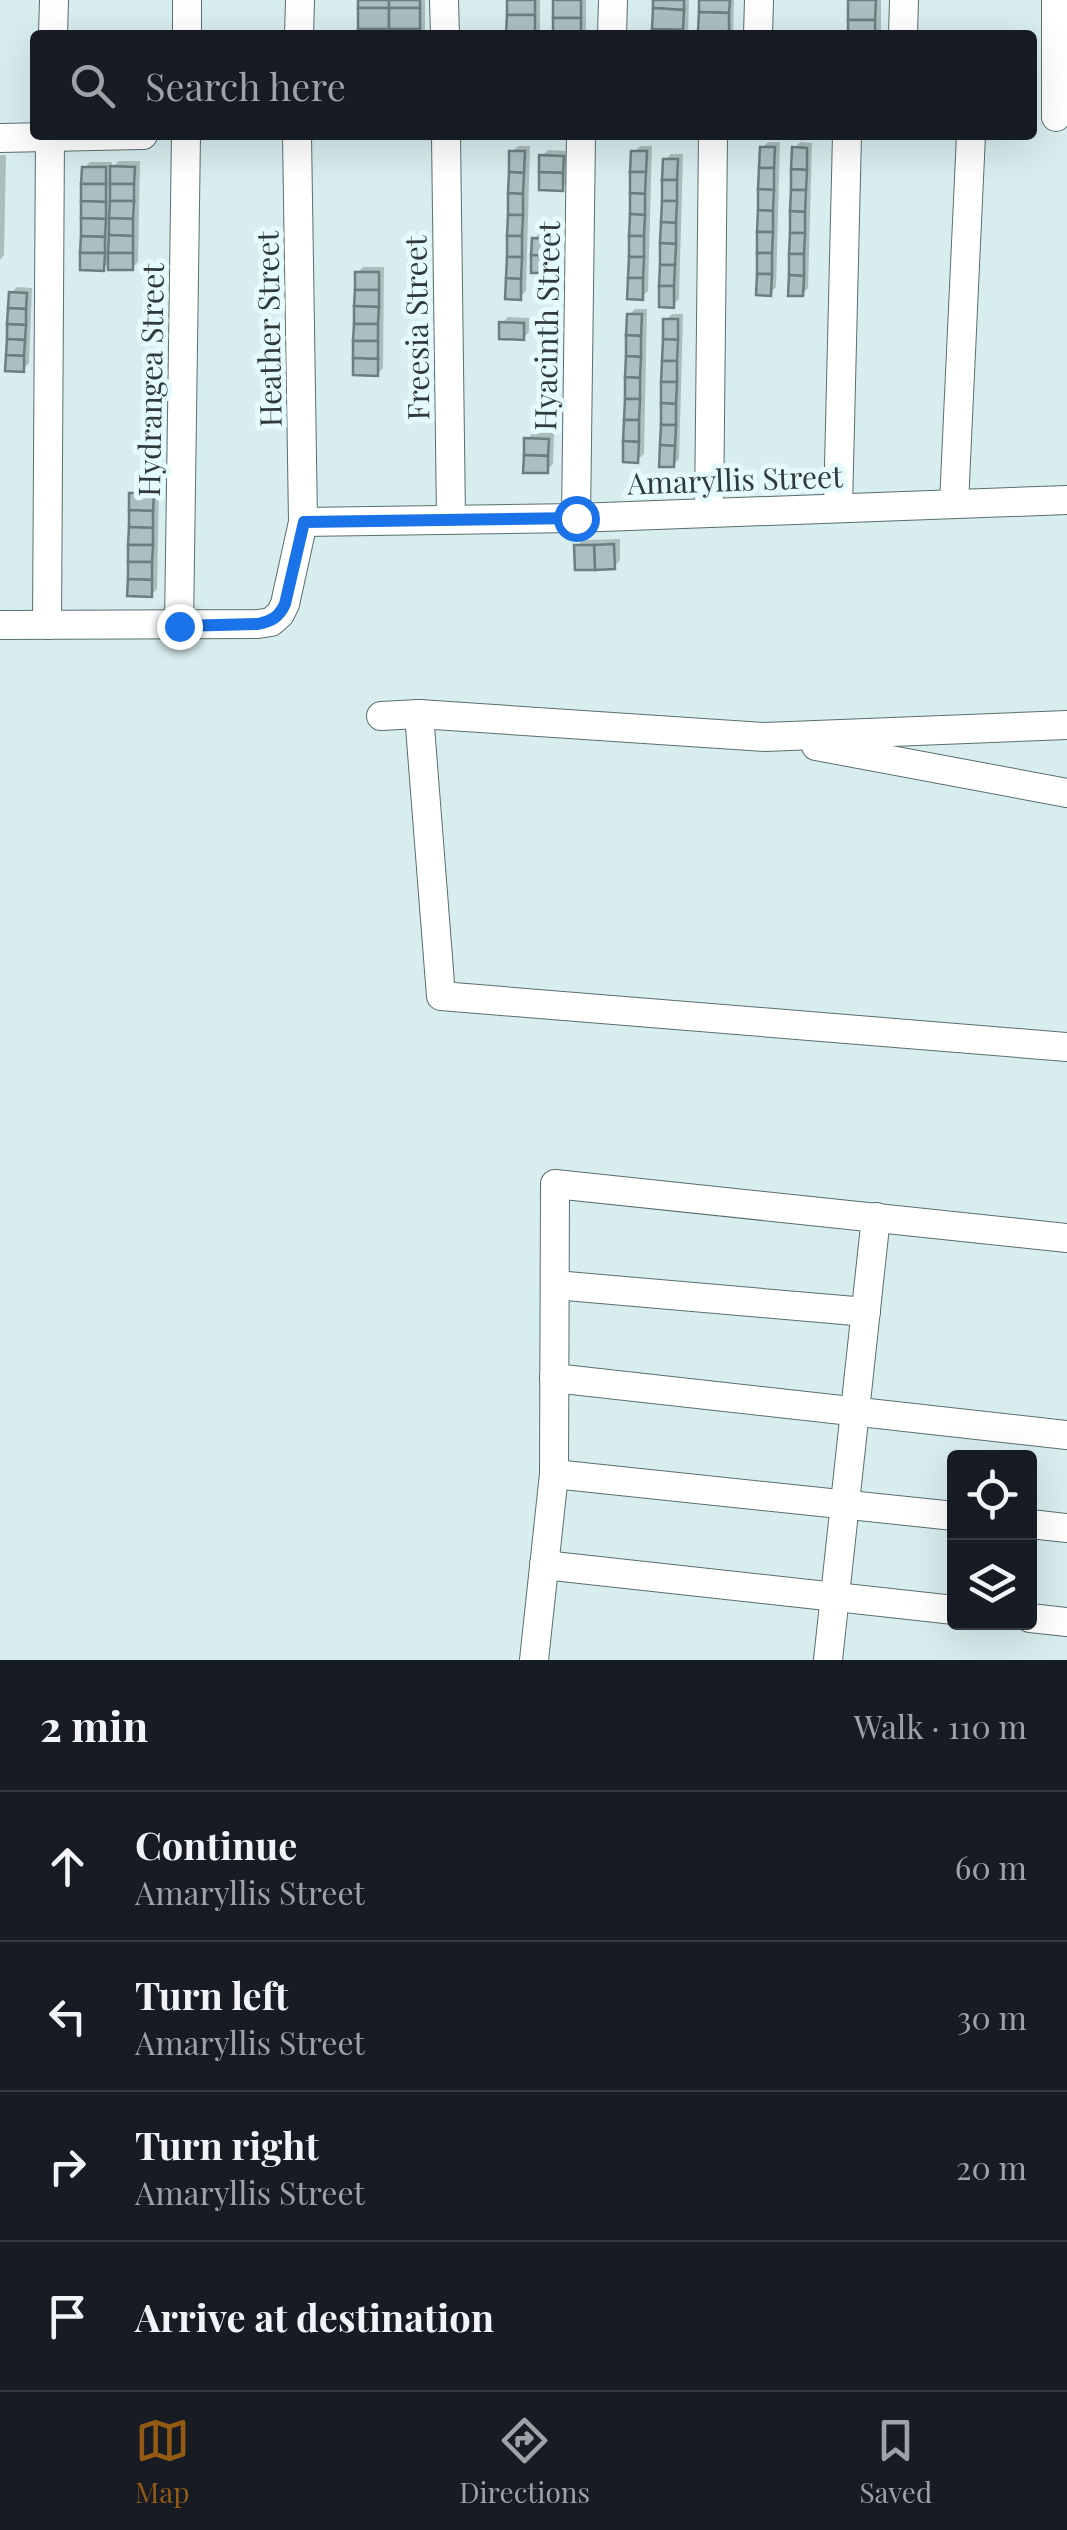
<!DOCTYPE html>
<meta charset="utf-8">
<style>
body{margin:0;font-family:"Playfair Display",serif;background:#20242c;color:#f1f3f6}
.controls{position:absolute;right:30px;bottom:30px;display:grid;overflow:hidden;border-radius:10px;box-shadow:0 10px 40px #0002}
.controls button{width:90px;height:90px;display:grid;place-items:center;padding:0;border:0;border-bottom:2px solid #363941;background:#171b24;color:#f1f3f6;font:50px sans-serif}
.stop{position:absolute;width:30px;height:30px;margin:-22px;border:8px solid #1a73e8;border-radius:50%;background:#fff}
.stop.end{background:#1a73e8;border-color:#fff;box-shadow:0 2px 10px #0008}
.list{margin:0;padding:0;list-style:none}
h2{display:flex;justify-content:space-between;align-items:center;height:130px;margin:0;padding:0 40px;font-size:42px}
h2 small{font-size:32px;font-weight:400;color:#9ea1a6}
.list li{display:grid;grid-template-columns:65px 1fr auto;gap:30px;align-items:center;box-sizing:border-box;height:150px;padding:0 40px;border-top:2px solid #363941}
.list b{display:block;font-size:38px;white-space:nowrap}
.list p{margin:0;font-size:32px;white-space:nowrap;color:#9ea1a6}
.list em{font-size:32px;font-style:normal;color:#9ea1a6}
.icon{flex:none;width:55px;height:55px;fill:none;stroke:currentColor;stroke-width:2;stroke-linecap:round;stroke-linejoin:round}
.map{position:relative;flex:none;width:1067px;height:1660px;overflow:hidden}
.search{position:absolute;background:#171b24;box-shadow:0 10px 40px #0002;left:30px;right:30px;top:30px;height:110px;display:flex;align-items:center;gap:25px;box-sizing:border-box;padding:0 35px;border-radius:10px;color:#9ea1a6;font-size:38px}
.sheet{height:730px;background:#171b24}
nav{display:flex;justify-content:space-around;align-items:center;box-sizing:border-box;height:140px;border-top:2px solid #363941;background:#171b24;font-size:28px;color:#9ea1a6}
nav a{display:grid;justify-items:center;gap:5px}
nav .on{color:#925a13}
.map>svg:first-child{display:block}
.shadow{fill:#0003}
.building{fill:#abbfc1;stroke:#6b7e80;stroke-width:2.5}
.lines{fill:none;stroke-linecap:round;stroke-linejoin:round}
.minor-casing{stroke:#5b6e6f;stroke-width:30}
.minor{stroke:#fff;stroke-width:28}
.route{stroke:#1a73e8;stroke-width:12}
.labels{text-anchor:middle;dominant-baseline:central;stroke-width:10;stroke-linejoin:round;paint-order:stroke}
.street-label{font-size:30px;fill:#313a3a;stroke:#e5fafc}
</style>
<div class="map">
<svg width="1067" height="1660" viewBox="0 0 1067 1660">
<rect width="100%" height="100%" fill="#d8edee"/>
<g class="shadow">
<rect x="361" y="0" width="64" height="35"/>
<rect x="509" y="0" width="31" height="35"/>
<rect x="555" y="0" width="31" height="35"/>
<path d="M656,0H689L688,35H655Z"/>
<path d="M701,0H734L733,35H700Z"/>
<rect x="851" y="0" width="30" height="35"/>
<path d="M768,142H780L776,287L770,293L762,148Z"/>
<path d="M800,142L812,143L808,288L802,294L794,149Z"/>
<path d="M518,146H530L526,291L520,297L512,152Z"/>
<path d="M640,146H652L648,291L642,297L634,152Z"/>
<path d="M548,150L569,151L568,182L562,188L542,156Z"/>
<path d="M671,154H683L679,299L673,305L665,160Z"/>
<path d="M0,155H6L4,255L0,260Z"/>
<path d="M119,161H140L138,262L132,268L111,261L103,268L84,168L90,162H112L111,168Z"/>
<path d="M540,233L561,234V265L555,271L534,239Z"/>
<path d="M363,267H384L383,368L377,374L357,273Z"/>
<path d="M17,287L32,288L29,363L23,369L11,293Z"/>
<path d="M635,309H647L644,454L637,460L629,315Z"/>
<path d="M672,314H683L679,459L673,465L666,320Z"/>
<path d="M508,317L529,318V332L523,338L502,323Z"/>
<path d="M533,433H554L553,464L547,470L527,439Z"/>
<path d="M138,488H159L157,589L151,595L132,494Z"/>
<path d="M620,539V560L614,567L577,546L583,540Z"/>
</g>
<g class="building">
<rect x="358" y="0" width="31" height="8"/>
<rect x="389" y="0" width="31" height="8"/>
<rect x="507" y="0" width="28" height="15"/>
<rect x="553" y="0" width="28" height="18"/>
<path d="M653,0H684V10L653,8Z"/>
<path d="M699,0H730L729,13L699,12Z"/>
<path d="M848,0H876L875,20H848Z"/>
<rect x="358" y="8" width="31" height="21"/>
<rect x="389" y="8" width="31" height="21"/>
<path d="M653,8L684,10L683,30L652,29Z"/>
<path d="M699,12L729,13V32L698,31Z"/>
<path d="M507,15H535V35H506Z"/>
<rect x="553" y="18" width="28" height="17"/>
<rect x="848" y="20" width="27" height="15"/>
<rect x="358" y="29" width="31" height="6"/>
<rect x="389" y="29" width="31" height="6"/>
<path d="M652,29L683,30V35H652Z"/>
<path d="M760,147H775L774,168H759Z"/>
<path d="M792,147L807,148V170L791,169Z"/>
<path d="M509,151H525L524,173L509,172Z"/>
<path d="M631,151H647L646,172H630Z"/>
<path d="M539,155L564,156L563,173L539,172Z"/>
<path d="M663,159H678L677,180H662Z"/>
<path d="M110,166L135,167L134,184H110Z"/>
<path d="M82,167H106V184H81Z"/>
<path d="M759,168H774V190L758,189Z"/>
<path d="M791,169L807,170L806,190H791Z"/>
<path d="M509,172L524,173L523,194L508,193Z"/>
<path d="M539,172L563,173V191L539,190Z"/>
<path d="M630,172H646L645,194L630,193Z"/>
<rect x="662" y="180" width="15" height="21"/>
<path d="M81,184H106V202L81,201Z"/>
<rect x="110" y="184" width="24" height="17"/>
<path d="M758,189L774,190L773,211L758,210Z"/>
<path d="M791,190H806L805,212L790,211Z"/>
<path d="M508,193L523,194V215H508Z"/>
<path d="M630,193L645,194V215L630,214Z"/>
<path d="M81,201L106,202V219L81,218Z"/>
<path d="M110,201H134L133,219L109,218Z"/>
<path d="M662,201H677L676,223L661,222Z"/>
<path d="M758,210L773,211V232H757Z"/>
<path d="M790,211L805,212V233H790Z"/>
<path d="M630,214L645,215L644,236H629Z"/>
<path d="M508,215H523L522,236H507Z"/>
<path d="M81,218L106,219L105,237L81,236Z"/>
<path d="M109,218L133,219V236L109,235Z"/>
<path d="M661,222L676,223V244L660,243Z"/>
<path d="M757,232H773L772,253H757Z"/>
<path d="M790,233H805L804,254H789Z"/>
<path d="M109,235L133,236V253H108Z"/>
<path d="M81,236L105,237V253H80Z"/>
<rect x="507" y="236" width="15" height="21"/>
<rect x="629" y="236" width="15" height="21"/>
<path d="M532,238L556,239V256L531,255Z"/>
<path d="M660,243L676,244L675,265H660Z"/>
<path d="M80,253H105L104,271L80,270Z"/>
<rect x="108" y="253" width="25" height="17"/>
<rect x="757" y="253" width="15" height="21"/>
<path d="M789,254H804V276L789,275Z"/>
<path d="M531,255L556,256V273H531Z"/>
<path d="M507,257H522L521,279L506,278Z"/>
<path d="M629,257H644L643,278H628Z"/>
<path d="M660,265H675L674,286H659Z"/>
<rect x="355" y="272" width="24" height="18"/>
<path d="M757,274H772L771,296L756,295Z"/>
<path d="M789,275L804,276L803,296H788Z"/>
<path d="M506,278L521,279V300L505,299Z"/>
<path d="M628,278H643V300L627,299Z"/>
<path d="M659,286H674V308L659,307Z"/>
<path d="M355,290H379V307L354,306Z"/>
<path d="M9,292L27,293L26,309L8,308Z"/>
<path d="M354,306L379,307L378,324H354Z"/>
<path d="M8,308L26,309V325L7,324Z"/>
<path d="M627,314H642L641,336L626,335Z"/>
<path d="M663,319H678V340L663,339Z"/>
<path d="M499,322L524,323V340L499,339Z"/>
<path d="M7,324L26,325L25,340L7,339Z"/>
<path d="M354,324H378V341H353Z"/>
<path d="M626,335L641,336V357L626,356Z"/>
<path d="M7,339L25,340L24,356L6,355Z"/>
<path d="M663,339L678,340L677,361H662Z"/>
<path d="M353,341H378V359L353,358Z"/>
<path d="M6,355L24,356V372L5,371Z"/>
<path d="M626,356L641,357L640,378L625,377Z"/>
<path d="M353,358L378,359V376L353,375Z"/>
<path d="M662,361H677V382H661Z"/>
<path d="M625,377L640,378V399H625Z"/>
<path d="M661,382H677L676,404L661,403Z"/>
<path d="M625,399H640L639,420H624Z"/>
<path d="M661,403L676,404V425H661Z"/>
<path d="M624,420H639V442L623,441Z"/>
<path d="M661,425H676L675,446L660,445Z"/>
<path d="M524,438L549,439L548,456L524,455Z"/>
<path d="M623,441L639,442L638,463L623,462Z"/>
<path d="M660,445L675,446L674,467H659Z"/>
<path d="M524,455L548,456V473H523Z"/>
<path d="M129,493H154L153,511L129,510Z"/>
<path d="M129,510L153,511V528L129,527Z"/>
<path d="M129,527L153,528V545H128Z"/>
<path d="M614,544L615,569L595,570L594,545Z"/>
<path d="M128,545H153L152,562H128Z"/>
<path d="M574,545H594L595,570H575Z"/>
<path d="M128,562H152V580L128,579Z"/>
<path d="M128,579L152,580V597L127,596Z"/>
</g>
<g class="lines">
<defs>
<g id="minor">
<path d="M444,0L445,35"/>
<path d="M53,35L54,0"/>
<path d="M187,35V0"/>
<path d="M299,35L300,0"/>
<path d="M612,35L613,0"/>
<path d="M758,35L759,0"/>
<path d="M903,35L904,0"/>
<path d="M1056,117V0"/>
<path d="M446,135L451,519"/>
<path d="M0,138L143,135"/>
<path d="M954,504L971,135"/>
<path d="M838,508L847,135"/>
<path d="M709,513L713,135"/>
<path d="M576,518L581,135"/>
<path d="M303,522L576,518L1067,500"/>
<path d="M0,625L258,624L271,622L280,614L285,604L303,522L297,135"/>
<path d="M47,625L50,135"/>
<path d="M179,626L186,135"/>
<path d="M381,716L419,714"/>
<path d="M1067,725L765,737L419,714L441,996L1067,1047"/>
<path d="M816,746L1067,793"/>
<path d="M555,1285L866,1312"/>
<path d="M554,1378L1067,1435"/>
<path d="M554,1474L954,1516"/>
<path d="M1030,1524L1067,1528"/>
<path d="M544,1565L954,1610"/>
<path d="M1030,1618L1067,1622"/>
<path d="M534,1660L554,1474L555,1184L1067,1238"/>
<path d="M828,1660L876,1217"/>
</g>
</defs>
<use href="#minor" class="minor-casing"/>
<use href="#minor" class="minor"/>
</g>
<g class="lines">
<path class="route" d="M179,626L258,624C272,621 279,617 285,604L304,522L576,518"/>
</g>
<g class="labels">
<g class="street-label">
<text transform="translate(546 326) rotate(-89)">Hyacinth Street</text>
<text transform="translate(416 328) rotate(-91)">Freesia Street</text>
<text transform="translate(268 329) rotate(-91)">Heather Street</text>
<text transform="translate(150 380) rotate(-89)">Hydrangea Street</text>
<text transform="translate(735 479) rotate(-2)">Amaryllis Street</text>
</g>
</g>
</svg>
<div class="controls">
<button><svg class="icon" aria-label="locate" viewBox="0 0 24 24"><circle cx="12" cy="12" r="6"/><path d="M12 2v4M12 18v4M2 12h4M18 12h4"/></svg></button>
<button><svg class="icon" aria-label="layers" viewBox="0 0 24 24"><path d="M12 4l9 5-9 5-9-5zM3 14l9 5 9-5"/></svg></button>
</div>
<div class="stop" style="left:576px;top:518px"></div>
<div class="stop end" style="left:179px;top:626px"></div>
<div class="search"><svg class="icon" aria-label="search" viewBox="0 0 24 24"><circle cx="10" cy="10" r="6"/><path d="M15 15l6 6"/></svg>Search here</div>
</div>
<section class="sheet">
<h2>2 min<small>Walk · 110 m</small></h2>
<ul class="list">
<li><svg class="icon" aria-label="ahead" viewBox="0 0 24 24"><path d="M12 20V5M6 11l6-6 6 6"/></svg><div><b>Continue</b><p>Amaryllis Street</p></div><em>60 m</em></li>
<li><svg class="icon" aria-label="left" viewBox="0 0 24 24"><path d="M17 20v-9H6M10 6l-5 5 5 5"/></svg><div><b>Turn left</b><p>Amaryllis Street</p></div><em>30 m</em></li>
<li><svg class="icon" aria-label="right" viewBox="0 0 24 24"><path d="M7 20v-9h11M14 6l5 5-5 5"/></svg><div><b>Turn right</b><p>Amaryllis Street</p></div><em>20 m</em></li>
<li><svg class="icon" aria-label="arrive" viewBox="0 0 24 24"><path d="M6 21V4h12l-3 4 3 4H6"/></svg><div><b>Arrive at destination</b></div></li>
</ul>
</section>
<nav>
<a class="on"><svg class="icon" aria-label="map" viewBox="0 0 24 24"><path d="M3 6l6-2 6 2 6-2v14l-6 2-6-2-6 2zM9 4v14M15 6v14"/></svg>Map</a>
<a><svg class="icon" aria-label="directions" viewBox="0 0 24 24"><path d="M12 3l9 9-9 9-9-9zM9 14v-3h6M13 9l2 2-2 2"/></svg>Directions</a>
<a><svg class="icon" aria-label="saved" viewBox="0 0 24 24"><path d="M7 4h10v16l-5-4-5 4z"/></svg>Saved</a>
</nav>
